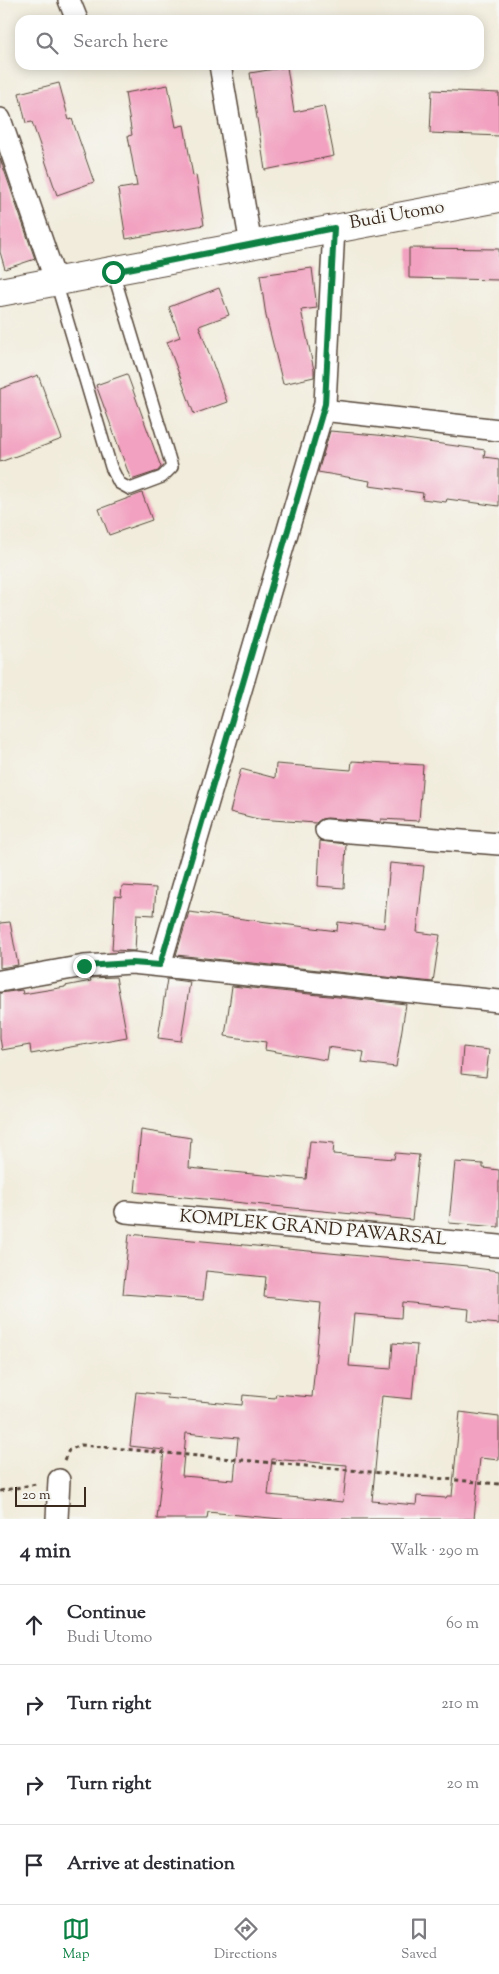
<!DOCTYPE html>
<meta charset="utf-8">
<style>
body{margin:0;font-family:"Sorts Mill Goudy",serif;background:#f2f2f3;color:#2b2b33}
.scale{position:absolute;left:15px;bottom:12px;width:71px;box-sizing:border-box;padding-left:5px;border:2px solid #3b2a1e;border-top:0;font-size:14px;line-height:18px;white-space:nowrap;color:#3b2a1e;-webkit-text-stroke:4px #f6f6f2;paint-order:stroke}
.stop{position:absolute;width:15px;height:15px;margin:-11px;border:4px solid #0b8043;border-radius:50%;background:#fff}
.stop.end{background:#0b8043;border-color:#fff;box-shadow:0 1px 5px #0008}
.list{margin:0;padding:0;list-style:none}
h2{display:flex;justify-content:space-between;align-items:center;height:65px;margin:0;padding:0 20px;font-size:21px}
h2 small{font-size:16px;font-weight:400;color:#7c7c81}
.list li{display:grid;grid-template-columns:32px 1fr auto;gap:15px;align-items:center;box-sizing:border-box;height:80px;padding:0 20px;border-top:1px solid #e1e1e2}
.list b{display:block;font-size:19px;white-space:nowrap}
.list p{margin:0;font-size:16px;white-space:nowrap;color:#7c7c81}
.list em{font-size:16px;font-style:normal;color:#7c7c81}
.icon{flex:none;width:28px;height:28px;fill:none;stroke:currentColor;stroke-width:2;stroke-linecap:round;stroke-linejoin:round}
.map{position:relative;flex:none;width:499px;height:1519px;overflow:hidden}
.search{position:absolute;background:#fff;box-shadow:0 2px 12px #0003;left:15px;right:15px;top:15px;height:55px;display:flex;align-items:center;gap:12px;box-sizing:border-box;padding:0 18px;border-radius:15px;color:#7c7c81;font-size:19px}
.sheet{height:385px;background:#fff}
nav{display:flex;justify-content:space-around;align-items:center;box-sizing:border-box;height:70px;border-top:1px solid #e1e1e2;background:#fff;font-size:14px;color:#7c7c81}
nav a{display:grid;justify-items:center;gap:2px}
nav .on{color:#0b8043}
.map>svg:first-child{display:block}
.building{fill:#f2a1c0;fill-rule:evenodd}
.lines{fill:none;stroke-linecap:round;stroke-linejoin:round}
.lane-casing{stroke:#56473a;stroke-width:14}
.street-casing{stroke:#56473a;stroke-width:24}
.secondary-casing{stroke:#56473a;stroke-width:30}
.path{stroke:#56473a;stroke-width:3;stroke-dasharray:4 4;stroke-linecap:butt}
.lane{stroke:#fff;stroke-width:11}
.street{stroke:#fff;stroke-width:21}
.secondary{stroke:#fff;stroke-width:28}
.route{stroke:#0b8043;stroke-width:6}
.labels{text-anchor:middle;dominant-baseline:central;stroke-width:4;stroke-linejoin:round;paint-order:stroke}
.street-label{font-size:18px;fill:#3b2a1e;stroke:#f6f6f2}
</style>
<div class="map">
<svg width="499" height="1519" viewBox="0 0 499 1519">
<rect width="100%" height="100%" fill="#f6f6f2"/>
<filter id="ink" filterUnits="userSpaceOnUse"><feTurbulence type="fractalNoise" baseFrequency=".02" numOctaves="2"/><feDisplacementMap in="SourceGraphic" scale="10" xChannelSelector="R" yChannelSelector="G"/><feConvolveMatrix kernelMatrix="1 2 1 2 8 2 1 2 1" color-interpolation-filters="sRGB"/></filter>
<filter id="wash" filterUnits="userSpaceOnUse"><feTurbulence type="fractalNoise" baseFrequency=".0096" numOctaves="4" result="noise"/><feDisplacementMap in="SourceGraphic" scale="20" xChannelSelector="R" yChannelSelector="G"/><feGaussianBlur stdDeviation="1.12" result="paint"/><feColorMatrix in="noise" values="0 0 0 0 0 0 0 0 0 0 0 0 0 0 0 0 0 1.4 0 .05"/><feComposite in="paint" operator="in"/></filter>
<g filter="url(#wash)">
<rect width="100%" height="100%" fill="#f1ecdb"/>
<g id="blocks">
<g class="building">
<path d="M287,67L294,112L324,106L334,156L265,170L250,73Z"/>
<path d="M59,83L69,120L72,119L94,182L57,195L32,122L26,123L19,93Z"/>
<path d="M168,85L176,127L184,125L193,176L196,175L204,225L126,239L118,189L137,186L128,136L132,135L125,93Z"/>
<path d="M432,90L499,93V136L430,133Z"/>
<path d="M0,158L35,259L5,269L0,252Z"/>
<path d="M409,248L499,249V280L409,278Z"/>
<path d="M312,268L317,308L301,310L314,370V377L283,384L266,316L260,275Z"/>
<path d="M219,288L229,315L199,326L227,402L194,414L167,342L180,337L169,307Z"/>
<path d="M127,374L161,467L158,471L131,480L96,385Z"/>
<path d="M38,375L62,439L0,462V389Z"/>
<path d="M330,431L377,435L485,450L484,457L499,459V506L447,499L446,502L422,499L423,493L369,486L370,481L318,472Z"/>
<path d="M142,493L152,520L109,535L99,509Z"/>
<path d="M352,761L423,765L419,821L381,819V822L327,818L321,819L316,823L258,819L230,812L241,769L275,778L276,764L351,770Z"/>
<path d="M320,841L346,844L344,888L318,886Z"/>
<path d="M390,863L424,866L417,932L440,935L433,982L176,955L189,912L337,931L338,922L384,928Z"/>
<path d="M122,886L156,888L154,915L137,914L135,951L112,950L115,896L121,897Z"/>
<path d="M10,922L18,965L0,968V923Z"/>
<path d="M116,977L127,1037L31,1054L30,1045L2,1050L0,1038V993L22,990L23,994L65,987V986L91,981L90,978Z"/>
<path d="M167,979L190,982L181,1041L158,1038Z"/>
<path d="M232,986L406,1004L396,1067L362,1063L364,1052L328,1047L326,1060L265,1050L266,1042L225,1036Z"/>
<path d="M463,1047L489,1050L486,1077L461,1074Z"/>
<path d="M141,1130L191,1138L189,1168L306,1179L310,1141L334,1143L333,1154L394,1159L395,1153L419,1155L412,1220L135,1192Z"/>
<path d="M455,1162L483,1164V1168L499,1170V1227L449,1223Z"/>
<path d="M129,1234L467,1266V1267L499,1271V1324L468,1321L469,1309L402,1302L401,1318L354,1314L349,1366L391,1369L393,1343L417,1345L412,1399L382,1396L372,1501L416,1505L417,1496L446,1498L447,1496H452L460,1412L499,1417V1460L480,1458L474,1519H281L208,1512L207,1519H157L164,1450L130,1446L136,1392L168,1395L167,1398L242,1405L243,1395L275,1398L276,1394L312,1397L321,1303L264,1297L266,1277L206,1271L203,1300L123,1294ZM186,1433L238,1438L234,1480L182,1476ZM272,1459L347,1465L343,1502L268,1495Z"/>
</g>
</g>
</g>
<g filter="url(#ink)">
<use href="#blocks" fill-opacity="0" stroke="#56473a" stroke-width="1"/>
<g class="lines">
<defs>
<path id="lane" d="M56,282L111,467L119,483L130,489L162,477L172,467L113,272"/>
<g id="street">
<path d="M69,0L77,20"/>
<path d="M220,65L251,245"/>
<path d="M0,119L56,282"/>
<path d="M334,228L325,404L331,411L499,430"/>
<path d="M326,830L499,844"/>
<path d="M160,965L325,404"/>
<path d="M0,981L84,966L132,963L499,1001"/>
<path d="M126,1212L499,1246"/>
<path d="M57,1519L59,1480"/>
</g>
<path id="secondary" d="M0,292L499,198"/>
</defs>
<use href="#lane" class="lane-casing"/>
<use href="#street" class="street-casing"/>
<use href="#secondary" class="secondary-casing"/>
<g class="path">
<path d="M64,1460L69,1450L81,1445L499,1484"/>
<path d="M0,1491L36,1484"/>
</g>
<use href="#lane" class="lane"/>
<use href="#street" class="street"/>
<use href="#secondary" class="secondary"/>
</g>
</g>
<g class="lines" filter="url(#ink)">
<path class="route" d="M84,966L132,963L160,965L325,404L334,228L113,272"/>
</g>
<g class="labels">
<g class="street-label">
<text transform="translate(397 216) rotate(-10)">Budi Utomo</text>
<text transform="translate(313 1229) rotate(5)">KOMPLEK GRAND PAWARSAL</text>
</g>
</g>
</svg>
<div class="scale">20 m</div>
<div class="stop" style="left:113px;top:272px"></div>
<div class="stop end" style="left:84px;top:966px"></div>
<div class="search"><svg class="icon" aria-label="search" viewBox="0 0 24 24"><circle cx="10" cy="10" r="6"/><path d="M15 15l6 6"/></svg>Search here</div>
</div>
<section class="sheet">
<h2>4 min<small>Walk · 290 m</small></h2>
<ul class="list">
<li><svg class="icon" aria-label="ahead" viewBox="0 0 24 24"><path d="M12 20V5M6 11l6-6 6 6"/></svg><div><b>Continue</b><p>Budi Utomo</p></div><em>60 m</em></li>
<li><svg class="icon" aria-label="right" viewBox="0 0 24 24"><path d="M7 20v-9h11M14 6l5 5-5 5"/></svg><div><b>Turn right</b></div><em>210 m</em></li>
<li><svg class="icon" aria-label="right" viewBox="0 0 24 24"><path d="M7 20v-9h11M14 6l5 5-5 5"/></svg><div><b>Turn right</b></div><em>20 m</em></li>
<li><svg class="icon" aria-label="arrive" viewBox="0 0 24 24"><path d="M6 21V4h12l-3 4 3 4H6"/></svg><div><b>Arrive at destination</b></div></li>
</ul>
</section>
<nav>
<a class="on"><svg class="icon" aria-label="map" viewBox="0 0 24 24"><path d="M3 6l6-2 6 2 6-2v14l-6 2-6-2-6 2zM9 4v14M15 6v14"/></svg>Map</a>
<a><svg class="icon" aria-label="directions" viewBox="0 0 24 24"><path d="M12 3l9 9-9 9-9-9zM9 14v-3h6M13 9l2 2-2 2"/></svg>Directions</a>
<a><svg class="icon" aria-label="saved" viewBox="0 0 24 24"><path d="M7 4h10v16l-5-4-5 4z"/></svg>Saved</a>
</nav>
